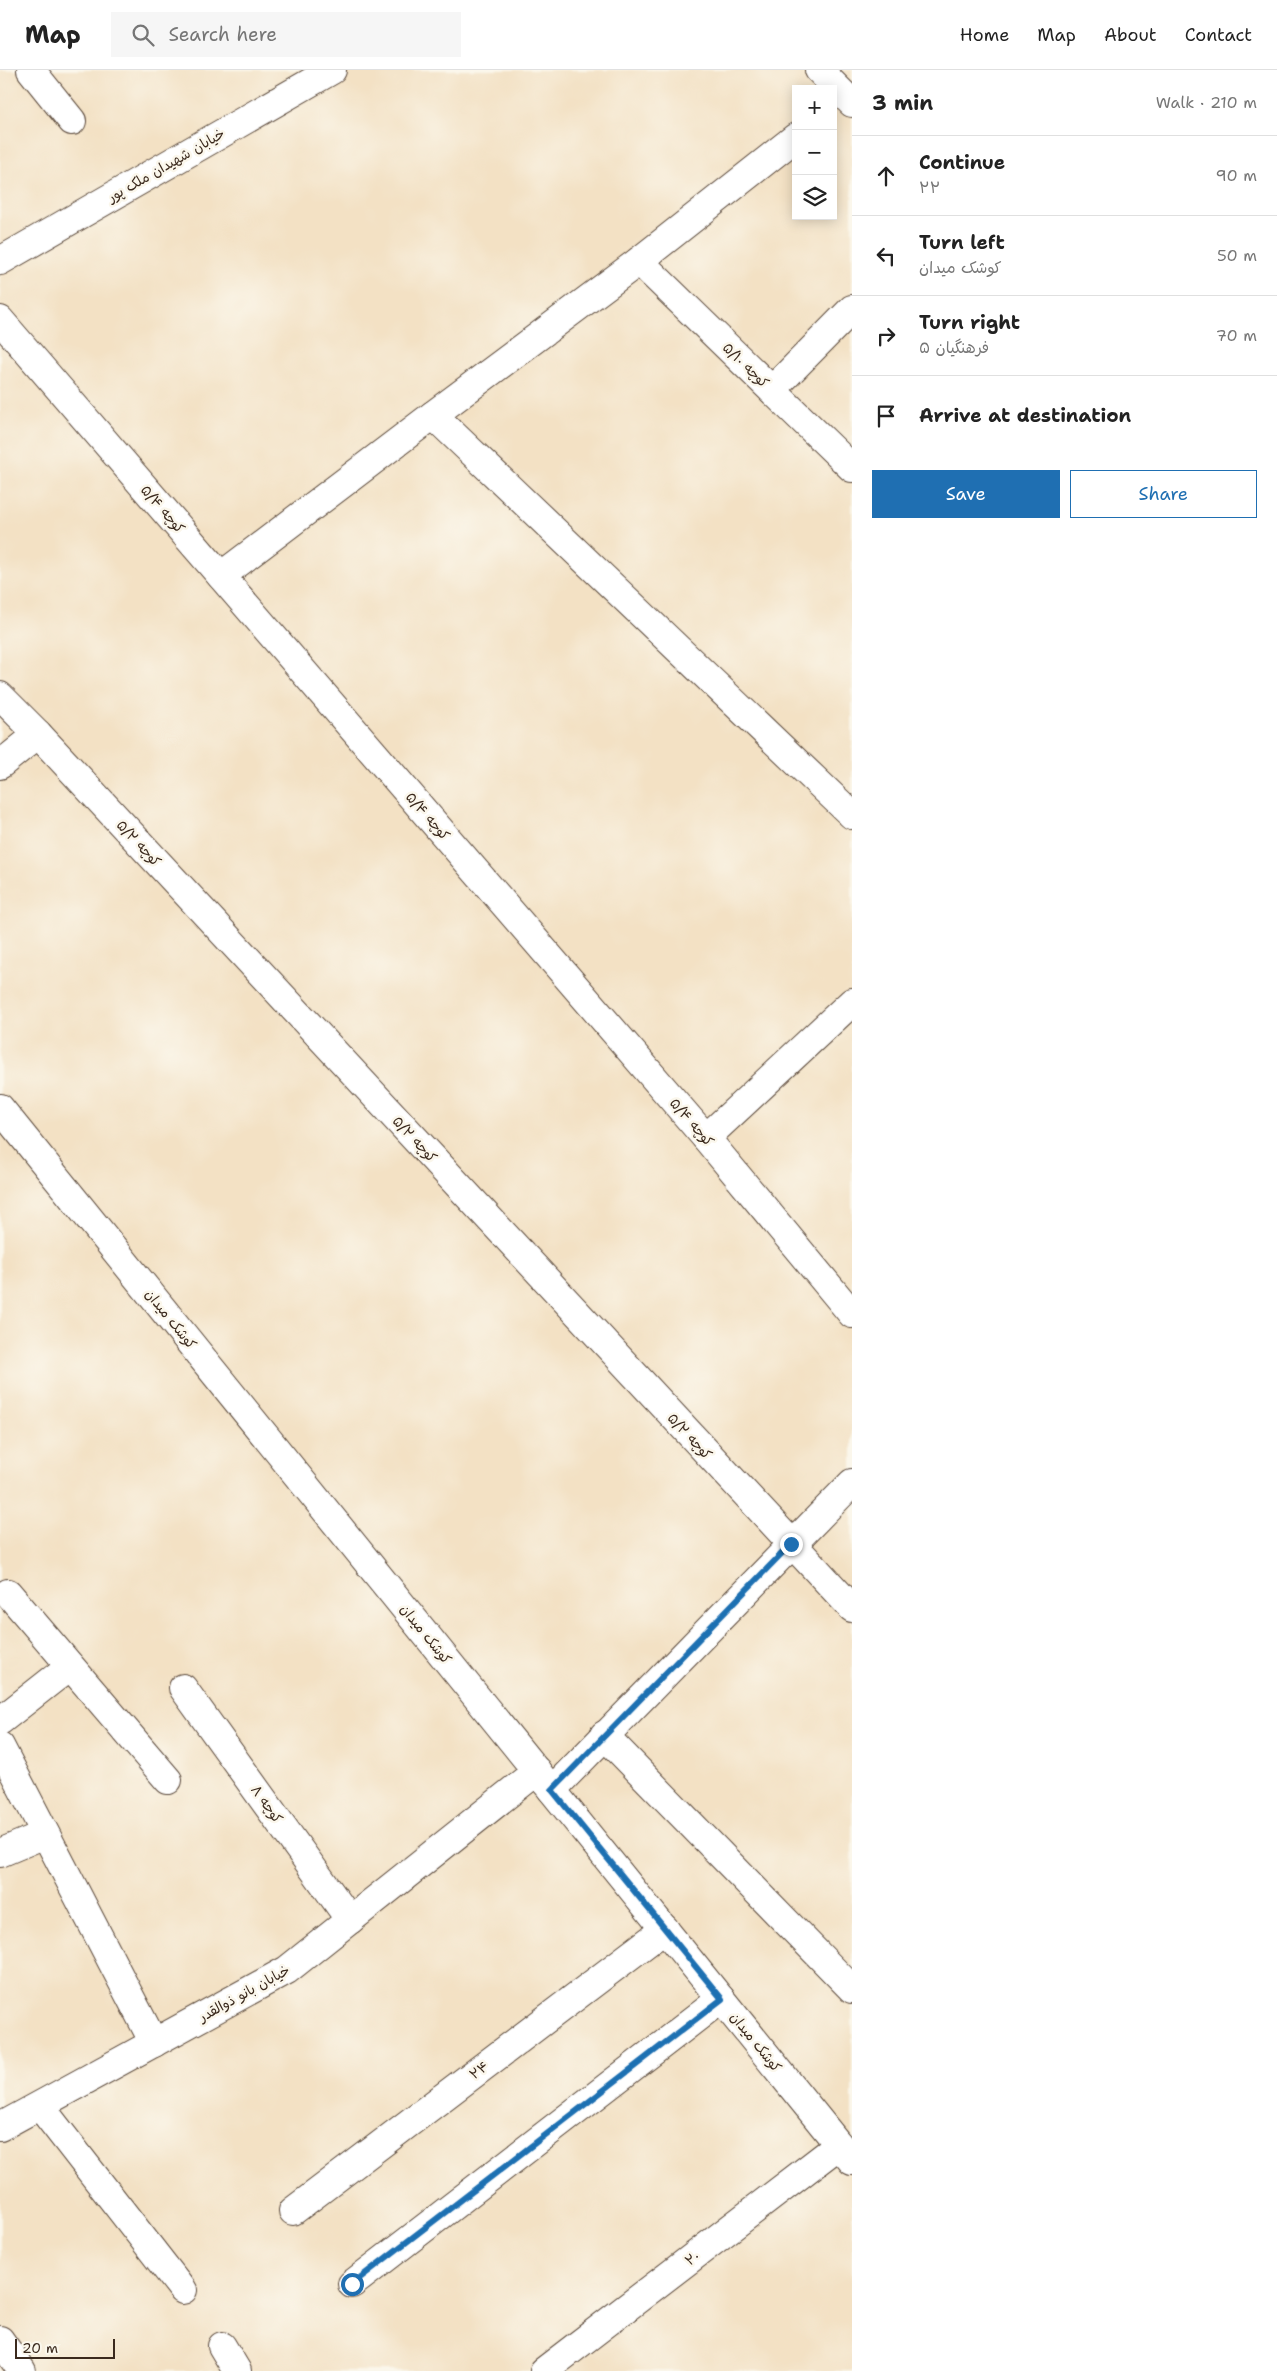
<!DOCTYPE html>
<meta charset="utf-8">
<style>
body{margin:0;font-family:"Shantell Sans","Playpen Sans Arabic",sans-serif;background:#f6f6f6;color:#222}
.controls{position:absolute;right:15px;top:15px;display:grid;overflow:hidden;border-radius:0px;box-shadow:0 2px 12px #0003}
.controls button{width:45px;height:45px;display:grid;place-items:center;padding:0;border:0;border-bottom:1px solid #e0e0e0;background:#fff;color:#222;font:25px sans-serif}
.scale{position:absolute;left:15px;bottom:12px;width:100px;box-sizing:border-box;padding-left:5px;border:2px solid #3b2a1e;border-top:0;font-size:14px;line-height:18px;white-space:nowrap;color:#3b2a1e;-webkit-text-stroke:4px #fbf7ec;paint-order:stroke}
.stop{position:absolute;width:15px;height:15px;margin:-11px;border:4px solid #1f6fb2;border-radius:50%;background:#fff}
.stop.end{background:#1f6fb2;border-color:#fff;box-shadow:0 1px 5px #0008}
.list{margin:0;padding:0;list-style:none}
h2{display:flex;justify-content:space-between;align-items:center;height:65px;margin:0;padding:0 20px;font-size:21px}
h2 small{font-size:16px;font-weight:400;color:#767676}
.list li{display:grid;grid-template-columns:32px 1fr auto;gap:15px;align-items:center;box-sizing:border-box;height:80px;padding:0 20px;border-top:1px solid #e0e0e0}
.list b{display:block;font-size:19px;white-space:nowrap}
.list p{margin:0;font-size:16px;white-space:nowrap;color:#767676}
.list em{font-size:16px;font-style:normal;color:#767676}
.actions{display:flex;gap:10px;padding:15px 20px}
.actions a{flex:1;padding:11px 0;border:1px solid #1f6fb2;border-radius:0px;text-align:center;font-size:18px;color:#1f6fb2}
.actions .main{background:#1f6fb2;color:#fff}
.icon{flex:none;width:28px;height:28px;fill:none;stroke:currentColor;stroke-width:2;stroke-linecap:round;stroke-linejoin:round}
.map{position:relative;flex:none;width:852px;height:2301px;overflow:hidden}
header{display:flex;align-items:center;gap:30px;box-sizing:border-box;height:70px;padding:0 25px;background:#fff;border-bottom:1px solid #e0e0e0}
header strong{font-size:24px}
nav{display:flex;gap:28px;margin-inline-start:auto;font-size:18px}
.search{width:350px;height:45px;background:#f6f6f6;display:flex;align-items:center;gap:12px;box-sizing:border-box;padding:0 18px;border-radius:0px;color:#767676;font-size:19px}
main{display:flex}
aside{flex:1;background:#fff}
.map>svg:first-child{display:block}
.lines{fill:none;stroke-linecap:round;stroke-linejoin:round}
.minor-casing{stroke:#574537;stroke-width:30}
.tertiary-casing{stroke:#574537;stroke-width:30}
.minor{stroke:#fff;stroke-width:28}
.tertiary{stroke:#fff;stroke-width:28}
.route{stroke:#1f6fb2;stroke-width:6}
.labels{text-anchor:middle;dominant-baseline:central;stroke-width:5;stroke-linejoin:round;paint-order:stroke}
.street-label{font-size:14px;fill:#3b2a1e;stroke:#fbf7ec}
</style>
<header>
<strong>Map</strong>
<div class="search"><svg class="icon" aria-label="search" viewBox="0 0 24 24"><circle cx="10" cy="10" r="6"/><path d="M15 15l6 6"/></svg>Search here</div>
<nav><a>Home</a><a>Map</a><a>About</a><a>Contact</a></nav>
</header>
<main>
<div class="map">
<svg width="852" height="2301" viewBox="0 0 852 2301">
<rect width="100%" height="100%" fill="#fbf7ec"/>
<filter id="ink" filterUnits="userSpaceOnUse"><feTurbulence type="fractalNoise" baseFrequency=".02" numOctaves="2"/><feDisplacementMap in="SourceGraphic" scale="10" xChannelSelector="R" yChannelSelector="G"/><feConvolveMatrix kernelMatrix="1 2 1 2 8 2 1 2 1" color-interpolation-filters="sRGB"/></filter>
<filter id="wash" filterUnits="userSpaceOnUse"><feTurbulence type="fractalNoise" baseFrequency=".0096" numOctaves="4" result="noise"/><feDisplacementMap in="SourceGraphic" scale="20" xChannelSelector="R" yChannelSelector="G"/><feGaussianBlur stdDeviation="1.12" result="paint"/><feColorMatrix in="noise" values="0 0 0 0 0 0 0 0 0 0 0 0 0 0 0 0 0 1.4 0 .05"/><feComposite in="paint" operator="in"/></filter>
<g filter="url(#wash)">
<rect width="100%" height="100%" fill="#f3e1c4"/>
</g>
<g filter="url(#ink)">
<g class="lines">
<defs>
<g id="minor">
<path d="M31,0L72,51"/>
<path d="M819,0L852,33"/>
<path d="M0,191L332,0"/>
<path d="M639,191L852,398"/>
<path d="M0,250L706,1068L852,1244"/>
<path d="M772,320L852,239"/>
<path d="M433,345L852,745"/>
<path d="M221,506L433,345L639,191L796,67"/>
<path d="M0,626L38,664L852,1538"/>
<path d="M0,695L38,664"/>
<path d="M706,1068L852,932"/>
<path d="M8,1523L168,1710"/>
<path d="M183,1618L350,1850"/>
<path d="M0,1651L70,1596"/>
<path d="M0,1676L154,1973"/>
<path d="M552,1720L852,1413"/>
<path d="M0,1783L45,1764"/>
<path d="M40,2036L183,2220"/>
<path d="M293,2141L665,1859"/>
<path d="M352,2214L721,1929"/>
<path d="M0,2270L22,2301"/>
<path d="M222,2276L237,2301"/>
<path d="M544,2301L839,2075"/>
</g>
<g id="tertiary">
<path d="M0,1038L852,2091"/>
<path d="M604,1665L852,1919"/>
<path d="M0,2057L287,1900L537,1701"/>
</g>
</defs>
<use href="#minor" class="minor-casing"/>
<use href="#tertiary" class="tertiary-casing"/>
<use href="#minor" class="minor"/>
<use href="#tertiary" class="tertiary"/>
</g>
</g>
<g class="lines" filter="url(#ink)">
<path class="route" d="M352,2214L722,1929L552,1720L791,1474"/>
</g>
<g class="labels">
<g class="street-label">
<text transform="translate(166 95) rotate(-30)">خیابان شهیدان ملک پور</text>
<text transform="translate(746 295) rotate(44)">کوچه ۵/۱۰</text>
<text transform="translate(163 439) rotate(49)">کوچه ۵/۴</text>
<text transform="translate(428 746) rotate(49)">کوچه ۵/۴</text>
<text transform="translate(139 773) rotate(47)">کوچه ۵/۲</text>
<text transform="translate(692 1052) rotate(49)">کوچه ۵/۴</text>
<text transform="translate(415 1069) rotate(47)">کوچه ۵/۲</text>
<text transform="translate(171 1249) rotate(51)">کوشک میدان</text>
<text transform="translate(690 1366) rotate(47)">کوچه ۵/۲</text>
<text transform="translate(426 1564) rotate(51)">کوشک میدان</text>
<text transform="translate(267 1734) rotate(54)">کوچه ۸</text>
<text transform="translate(244 1923) rotate(-29)">خیابان بانو ذوالقدر</text>
<text transform="translate(756 1972) rotate(51)">کوشک میدان</text>
<text transform="translate(479 2000) rotate(-37)">۲۴</text>
<text transform="translate(692 2188) rotate(-37)">۲۰</text>
</g>
</g>
</svg>
<div class="controls">
<button>+</button>
<button>−</button>
<button><svg class="icon" aria-label="layers" viewBox="0 0 24 24"><path d="M12 4l9 5-9 5-9-5zM3 14l9 5 9-5"/></svg></button>
</div>
<div class="scale">20 m</div>
<div class="stop" style="left:352px;top:2214px"></div>
<div class="stop end" style="left:791px;top:1474px"></div>
</div>
<aside>
<h2>3 min<small>Walk · 210 m</small></h2>
<ul class="list">
<li><svg class="icon" aria-label="ahead" viewBox="0 0 24 24"><path d="M12 20V5M6 11l6-6 6 6"/></svg><div><b>Continue</b><p>۲۲</p></div><em>90 m</em></li>
<li><svg class="icon" aria-label="left" viewBox="0 0 24 24"><path d="M17 20v-9H6M10 6l-5 5 5 5"/></svg><div><b>Turn left</b><p>کوشک میدان</p></div><em>50 m</em></li>
<li><svg class="icon" aria-label="right" viewBox="0 0 24 24"><path d="M7 20v-9h11M14 6l5 5-5 5"/></svg><div><b>Turn right</b><p>فرهنگیان ۵</p></div><em>70 m</em></li>
<li><svg class="icon" aria-label="arrive" viewBox="0 0 24 24"><path d="M6 21V4h12l-3 4 3 4H6"/></svg><div><b>Arrive at destination</b></div></li>
</ul>
<div class="actions"><a class="main">Save</a><a>Share</a></div>
</aside>
</main>
